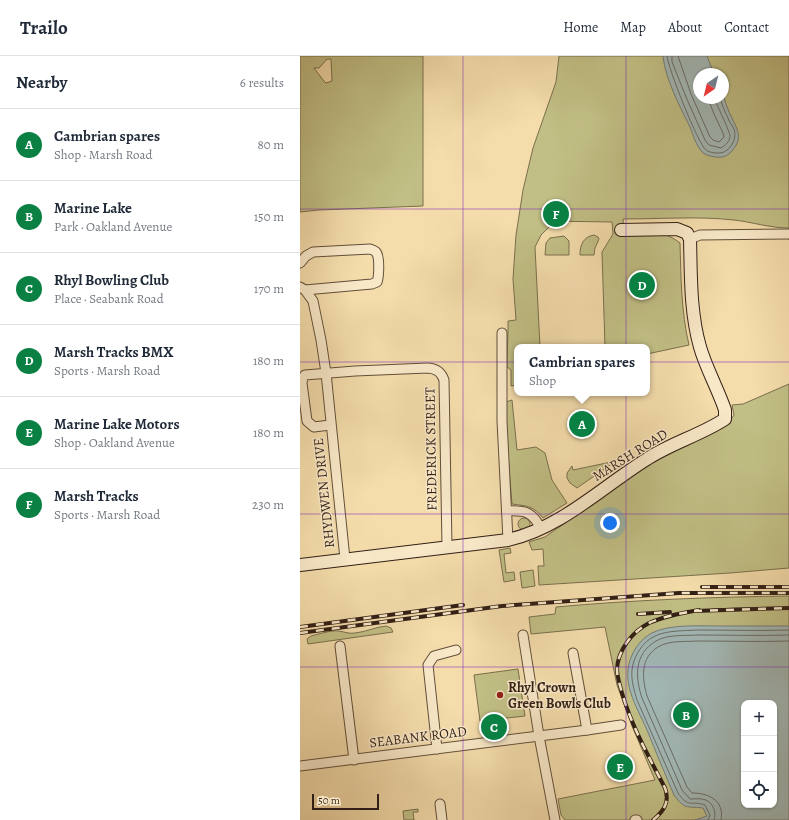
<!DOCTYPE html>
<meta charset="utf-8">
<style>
body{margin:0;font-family:Alegreya,serif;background:#f2f2f3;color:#1f2937}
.controls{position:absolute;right:12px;bottom:12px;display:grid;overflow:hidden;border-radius:8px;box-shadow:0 1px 3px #0004}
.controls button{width:36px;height:36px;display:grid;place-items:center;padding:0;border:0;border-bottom:1px solid #e0e1e3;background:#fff;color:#1f2937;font:20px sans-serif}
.compass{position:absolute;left:393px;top:12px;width:36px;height:36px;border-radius:50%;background:#fff;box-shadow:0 1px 3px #0004;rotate:215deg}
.scale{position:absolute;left:12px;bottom:10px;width:67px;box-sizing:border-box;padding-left:4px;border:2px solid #321f15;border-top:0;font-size:11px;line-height:14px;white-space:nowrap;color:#321f15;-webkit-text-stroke:3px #f8e8c8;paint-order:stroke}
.you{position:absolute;left:310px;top:467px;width:14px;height:14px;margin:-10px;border:3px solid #fff;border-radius:50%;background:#1a73e8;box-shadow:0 0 0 6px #1a73e833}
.badge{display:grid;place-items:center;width:26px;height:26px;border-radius:50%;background:#0b8043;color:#fff;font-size:13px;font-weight:700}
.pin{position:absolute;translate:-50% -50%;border:2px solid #fff;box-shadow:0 1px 4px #0006}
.popup{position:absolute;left:214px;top:288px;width:136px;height:52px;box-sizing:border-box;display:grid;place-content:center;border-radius:8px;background:#fff;filter:drop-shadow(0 1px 3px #0005);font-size:13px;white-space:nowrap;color:#747a83}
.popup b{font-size:15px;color:#1f2937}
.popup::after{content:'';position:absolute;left:50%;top:100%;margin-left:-8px;border:8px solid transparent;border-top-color:#fff}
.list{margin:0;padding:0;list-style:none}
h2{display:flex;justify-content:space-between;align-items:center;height:52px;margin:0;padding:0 16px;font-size:17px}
h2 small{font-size:13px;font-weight:400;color:#747a83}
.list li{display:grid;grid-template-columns:26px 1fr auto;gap:12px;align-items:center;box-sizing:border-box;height:72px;padding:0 16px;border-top:1px solid #e0e1e3}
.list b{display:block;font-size:15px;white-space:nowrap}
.list p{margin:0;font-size:13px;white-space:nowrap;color:#747a83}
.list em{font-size:13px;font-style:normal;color:#747a83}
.icon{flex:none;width:22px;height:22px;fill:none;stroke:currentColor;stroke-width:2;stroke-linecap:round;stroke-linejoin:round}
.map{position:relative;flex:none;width:489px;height:764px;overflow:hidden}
header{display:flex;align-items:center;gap:24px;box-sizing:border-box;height:56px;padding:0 20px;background:#fff;border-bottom:1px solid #e0e1e3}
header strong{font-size:19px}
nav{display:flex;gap:22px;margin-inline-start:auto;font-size:14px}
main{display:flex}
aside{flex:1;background:#fff}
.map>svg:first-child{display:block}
.green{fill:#c1bf85;stroke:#7a6f4d;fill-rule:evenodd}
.water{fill:#a2b8b6;stroke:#757b76;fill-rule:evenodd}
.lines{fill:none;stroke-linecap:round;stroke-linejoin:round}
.shore{stroke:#6a6c66;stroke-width:1}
.street-casing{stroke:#624e3a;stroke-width:11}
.secondary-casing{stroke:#321f15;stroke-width:14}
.street{stroke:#f8e8c8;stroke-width:9}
.secondary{stroke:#f8e8c8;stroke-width:12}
.tram{stroke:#321f15;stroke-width:1}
.rail-casing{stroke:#321f15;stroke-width:4}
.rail{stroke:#f8e8c8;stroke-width:2.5;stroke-dasharray:8;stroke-linecap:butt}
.grid{fill:none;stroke:#7b2cbf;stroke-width:1;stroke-opacity:0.55}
.poi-dot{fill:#8f2418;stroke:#f8e8c8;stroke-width:1.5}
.labels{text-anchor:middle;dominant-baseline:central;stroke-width:3;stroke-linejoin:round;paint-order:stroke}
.street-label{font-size:14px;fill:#321f15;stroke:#f8e8c8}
.poi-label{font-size:14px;font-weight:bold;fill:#321f15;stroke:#f8e8c8;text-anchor:start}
</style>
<header>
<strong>Trailo</strong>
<nav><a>Home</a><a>Map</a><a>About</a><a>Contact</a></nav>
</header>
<main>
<aside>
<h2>Nearby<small>6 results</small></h2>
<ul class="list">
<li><span class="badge">A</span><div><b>Cambrian spares</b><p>Shop · Marsh Road</p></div><em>80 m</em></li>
<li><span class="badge">B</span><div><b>Marine Lake</b><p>Park · Oakland Avenue</p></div><em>150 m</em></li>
<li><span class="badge">C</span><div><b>Rhyl Bowling Club</b><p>Place · Seabank Road</p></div><em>170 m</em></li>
<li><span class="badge">D</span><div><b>Marsh Tracks BMX</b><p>Sports · Marsh Road</p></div><em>180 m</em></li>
<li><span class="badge">E</span><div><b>Marine Lake Motors</b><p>Shop · Oakland Avenue</p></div><em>180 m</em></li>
<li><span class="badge">F</span><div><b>Marsh Tracks</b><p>Sports · Marsh Road</p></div><em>230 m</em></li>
</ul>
</aside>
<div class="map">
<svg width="489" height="764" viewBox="0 0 489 764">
<rect width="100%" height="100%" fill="#f4dcab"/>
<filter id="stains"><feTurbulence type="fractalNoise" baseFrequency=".005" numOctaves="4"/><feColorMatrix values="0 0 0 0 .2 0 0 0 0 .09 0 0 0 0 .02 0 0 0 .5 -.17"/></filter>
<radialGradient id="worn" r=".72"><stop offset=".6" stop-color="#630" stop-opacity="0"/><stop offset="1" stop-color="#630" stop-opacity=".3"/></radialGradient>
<g class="green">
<path d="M0,0H123V150L19,154L0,156ZM27,3H31L32,25L26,27L23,24L14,12H19Z"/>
<path d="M259,0H489V184V172C470,172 452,166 434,164C398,160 360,163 323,163L324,177C344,177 363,173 380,187C381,221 381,255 389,289L347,298V291H305L302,196L313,178L312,166L245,165L250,170L241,179L235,191L240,291H217V329L211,330V314L207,311L208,273V265L216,264L213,223L216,179L223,134L233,92L256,26ZM399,18H423V42H399Z"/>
<path d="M294,179L298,181L299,183L295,192L294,199H280C280,189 283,181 294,179Z"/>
<path d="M264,180L269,185V199H245L246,187L250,182Z"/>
<path d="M489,328V512L430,517L239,529L238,510H244L243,493L232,494L229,486L245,481L350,408L427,369L434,359L432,349L443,348Z"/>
<path d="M212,344L217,394L236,391L245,397L252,424L267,447L243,462C234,450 227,450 212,448L207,388L206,346Z"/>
<path d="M316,405L277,432L270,427L267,422V417L272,410L273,414Z"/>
<circle cx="224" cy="468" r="6"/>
<path d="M210,492L211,497L204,498L206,517L214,516L215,524L204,526L199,494Z"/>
<path d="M233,514L235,530L222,532L220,516Z"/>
<path d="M489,540V764H265L261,759L258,743L355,724L332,670L317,629L305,571L231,578L229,561L255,558L256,551C333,544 411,541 489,540ZM444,647H474V749H444Z"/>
<path d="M86,570L91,572L93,576L8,588L7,583L11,580C19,578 31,574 39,575C45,576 49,578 55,577C66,576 75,571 86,570Z"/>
<path d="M218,613L225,660L180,665L174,619Z"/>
<path d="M118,753V756H113L114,764H104L103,755Z"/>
</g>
<g class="water">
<path d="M363,0H407L414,18H399V42H423V39C426,47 428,55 432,62C438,75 443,82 432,95C430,97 426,101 422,101C417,102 406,100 402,96C396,89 393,79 390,71C380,51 365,22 363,0Z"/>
<path d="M418,570H489V764H395L407,760L403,752C386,750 385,754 374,739C365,718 356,696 347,674C336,649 319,624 333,597C337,589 344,581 352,577C369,568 399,570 418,570ZM444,647H474V749H444Z"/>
</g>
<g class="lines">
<g class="shore">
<path d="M367,0C368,12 398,88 406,94C410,97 419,98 424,96C432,92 437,82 434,73C432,69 429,66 428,62C425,56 422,49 420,42"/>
<path d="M372,0V6L386,41L405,84L409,89L421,92C425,90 430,85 430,80C430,76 417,49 414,42"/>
<path d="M378,0L391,38L410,81L413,84L419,86L424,81L423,77L414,58L408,42"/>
<path d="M408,764L410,759L405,749C391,744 389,753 378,737L337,644C334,634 331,624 332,614C333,601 343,585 355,580C368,574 384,575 397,574C428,574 458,575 489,574"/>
<path d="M414,764C417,757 413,747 406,744C401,742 395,743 390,743L382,734L342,642C335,621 334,598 356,585C368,578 384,580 398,579C428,579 459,580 489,579"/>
<path d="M421,764C425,744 408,737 392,737L387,731L347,640C342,622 340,602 358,591C369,584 385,586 397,585C428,585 458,586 489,585"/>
</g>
<defs>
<g id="street">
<path d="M390,183L400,179L489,178"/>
<path d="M0,207L6,200L13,196L70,193C73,194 74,194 76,196C80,201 79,221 77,226L72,228L5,234"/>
<path d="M0,231L5,234L13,245L21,284L26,317L45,503"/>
<path d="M202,277V365L208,484"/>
<path d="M30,369L14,371L7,365L2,327L3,321L5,319L55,315L128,312C137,313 141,316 144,324L147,490"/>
<path d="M207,455C225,454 233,456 241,473"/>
<path d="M223,579L239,680L255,764"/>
<path d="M40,590L54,704"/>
<path d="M287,674L321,669"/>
<path d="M137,693L128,609L134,600L156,594"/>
<path d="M0,710L287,674L273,597"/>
<path d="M140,748L142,764"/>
<path d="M335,764H337"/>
</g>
<path id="secondary" d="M0,509L208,484C261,472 302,431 347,403C371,387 401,379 425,363V354C418,333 406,312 400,291C390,256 391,219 390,183L387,177L377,173L321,174"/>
</defs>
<use href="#street" class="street-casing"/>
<use href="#secondary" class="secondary-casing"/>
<use href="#street" class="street"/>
<use href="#secondary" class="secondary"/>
<path class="tram" d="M353,764C364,755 370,746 365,732C349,701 332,671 322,638C320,630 317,622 317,614C317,601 322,590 331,581C367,546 442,553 489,552"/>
<defs>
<g id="rail">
<path d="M402,531H489"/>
<path d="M394,555L489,552"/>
<path d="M338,558L370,556"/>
<path d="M0,571L163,549"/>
<path d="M0,577L202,550L379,537H489"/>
<path d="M353,764C364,755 370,746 365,732C349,701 332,671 322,637C320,629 317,621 317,613C318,594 332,576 349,567C365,560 382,557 399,554"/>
</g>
</defs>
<use href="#rail" class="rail-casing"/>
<use href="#rail" class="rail"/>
</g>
<path class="grid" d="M163,0V764M326,0V764M0,153H489M0,306H489M0,458H489M0,611H489"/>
<circle class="poi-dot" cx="200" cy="639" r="4"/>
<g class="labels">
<g class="street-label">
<text transform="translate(131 393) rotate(-91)">FREDERICK STREET</text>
<text transform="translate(330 399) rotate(-32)">MARSH ROAD</text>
<text transform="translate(24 437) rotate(-96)">RHYDWEN DRIVE</text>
<text transform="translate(118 681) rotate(-7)">SEABANK ROAD</text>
</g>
<g class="poi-label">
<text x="208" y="631">Rhyl Crown<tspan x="208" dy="16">Green Bowls Club</tspan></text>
</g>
</g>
<rect width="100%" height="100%" filter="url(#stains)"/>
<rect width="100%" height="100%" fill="url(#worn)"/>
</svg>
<div class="controls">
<button>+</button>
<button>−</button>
<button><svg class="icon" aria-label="locate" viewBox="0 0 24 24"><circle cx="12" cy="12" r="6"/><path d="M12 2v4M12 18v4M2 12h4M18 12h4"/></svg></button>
</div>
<svg class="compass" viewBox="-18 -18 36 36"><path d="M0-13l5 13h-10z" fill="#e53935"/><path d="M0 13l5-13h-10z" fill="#747a83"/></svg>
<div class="scale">50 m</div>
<div class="you"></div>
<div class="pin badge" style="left:282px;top:368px">A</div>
<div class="popup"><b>Cambrian spares</b>Shop</div>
<div class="pin badge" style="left:386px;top:659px">B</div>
<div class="pin badge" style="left:194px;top:671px">C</div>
<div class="pin badge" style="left:342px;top:229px">D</div>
<div class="pin badge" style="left:320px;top:711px">E</div>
<div class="pin badge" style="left:256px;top:158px">F</div>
</div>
</main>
